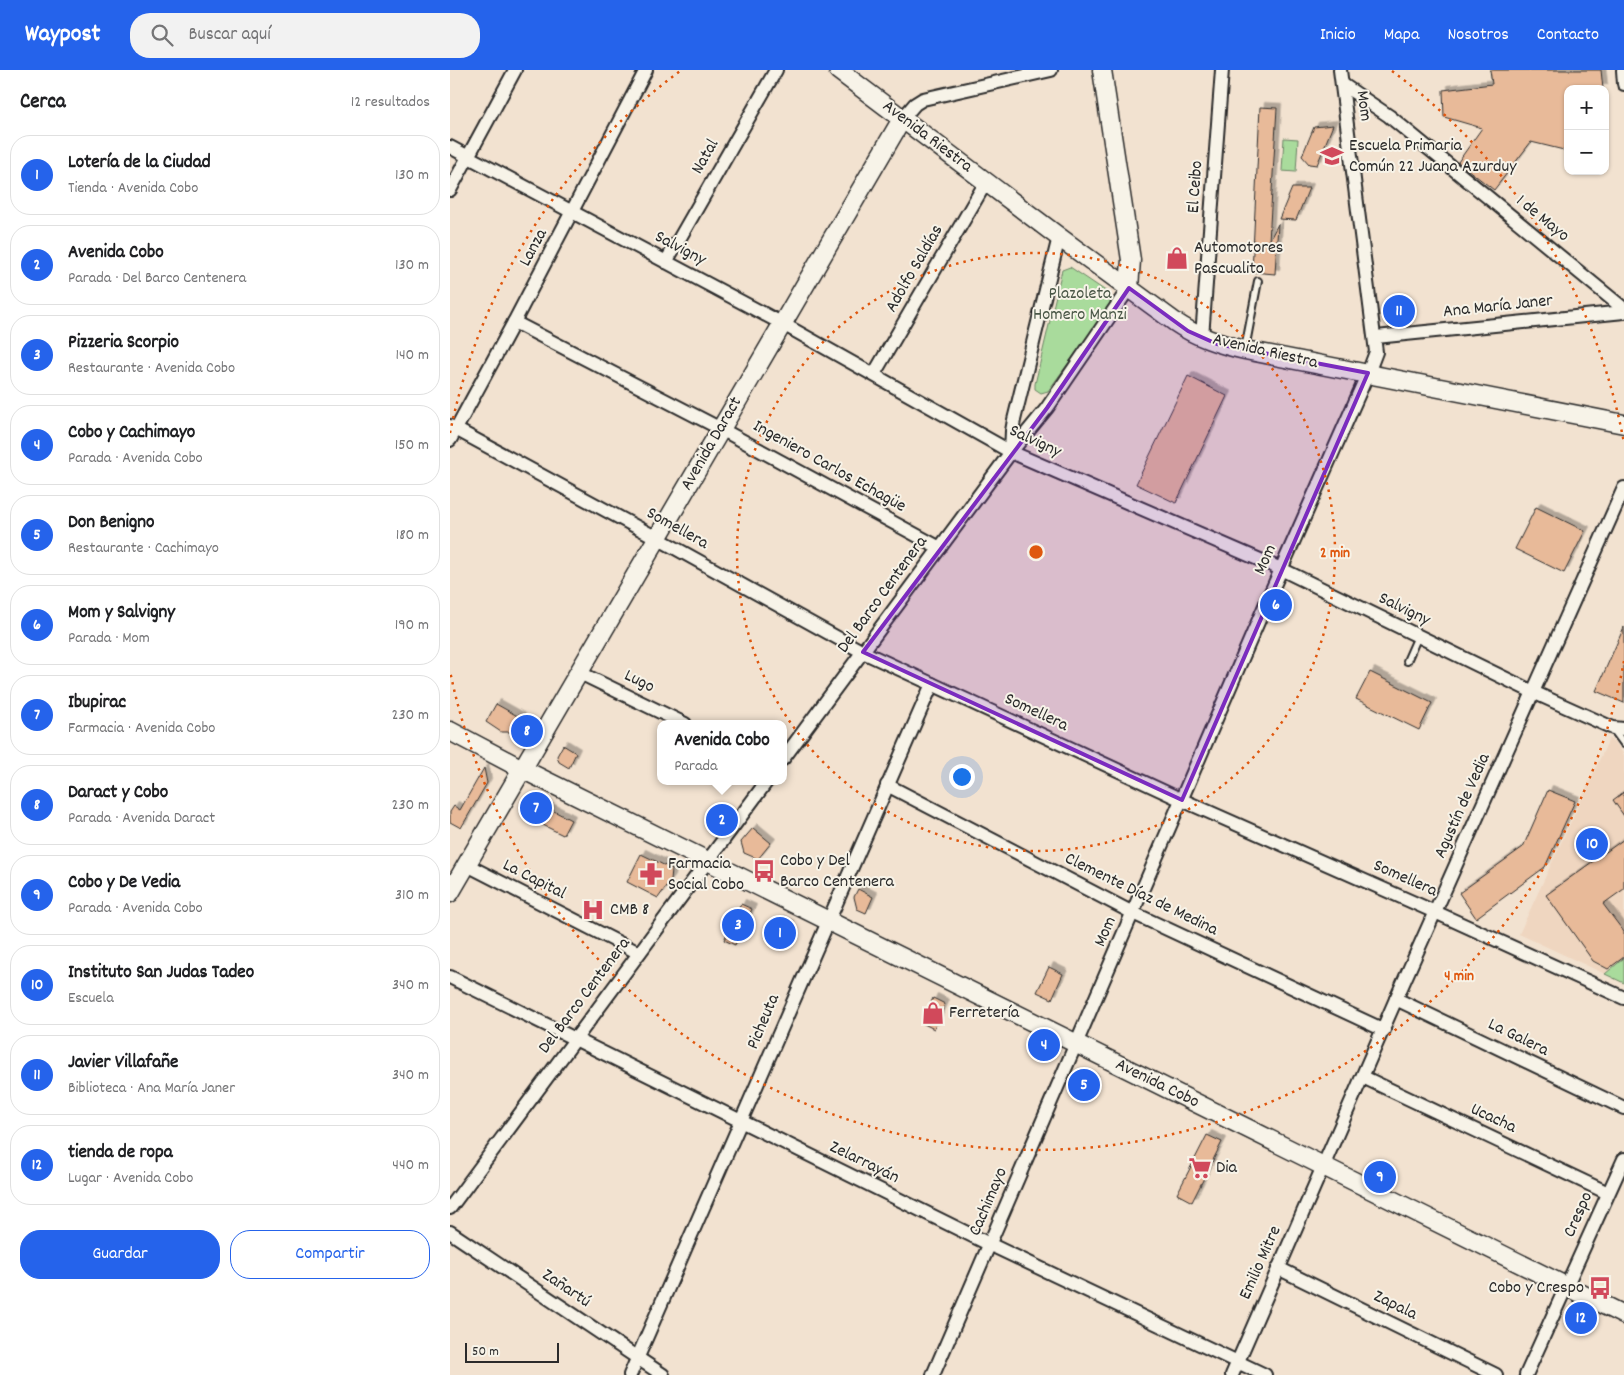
<!DOCTYPE html>
<html lang="es">
<meta charset="utf-8">
<style>
body{margin:0;font-family:Dekko,sans-serif;background:#f2f2f2;color:#202124}
.controls{position:absolute;right:15px;top:15px;display:grid;overflow:hidden;border-radius:10px;box-shadow:0 1px 4px #0004}
.controls button{width:45px;height:45px;display:grid;place-items:center;padding:0;border:0;border-bottom:1px solid #e0e0e0;background:#fff;color:#202124;font:25px sans-serif}
.scale{position:absolute;left:15px;bottom:12px;width:94px;box-sizing:border-box;padding-left:5px;border:2px solid #2b2b2b;border-top:0;font-size:14px;line-height:18px;white-space:nowrap;color:#2b2b2b;-webkit-text-stroke:4px #f7f3e8;paint-order:stroke}
.you{position:absolute;left:511px;top:706px;width:18px;height:18px;margin:-12px;border:4px solid #fff;border-radius:50%;background:#1a73e8;box-shadow:0 0 0 8px #1a73e833}
.badge{display:grid;place-items:center;width:32px;height:32px;border-radius:50%;background:#2563eb;color:#fff;font-size:16px;font-weight:700}
.pin{position:absolute;translate:-50% -50%;border:2px solid #fff;box-shadow:0 1px 5px #0006}
.popup{position:absolute;left:207px;top:650px;width:130px;height:65px;box-sizing:border-box;display:grid;place-content:center;border-radius:10px;background:#fff;filter:drop-shadow(0 1px 4px #0005);font-size:16px;white-space:nowrap;color:#757577}
.popup b{font-size:19px;color:#202124}
.popup::after{content:'';position:absolute;left:50%;top:100%;margin-left:-10px;border:10px solid transparent;border-top-color:#fff}
.list{margin:0;padding:0;list-style:none}
h2{display:flex;justify-content:space-between;align-items:center;height:65px;margin:0;padding:0 20px;font-size:21px}
h2 small{font-size:16px;font-weight:400;color:#757577}
.list li{display:grid;grid-template-columns:32px 1fr auto;gap:15px;align-items:center;box-sizing:border-box;height:80px;margin:0 10px 10px;padding:0 10px;border:1px solid #e0e0e0;border-radius:20px}
.list b{display:block;font-size:19px;white-space:nowrap}
.list p{margin:0;font-size:16px;white-space:nowrap;color:#757577}
.list em{font-size:16px;font-style:normal;color:#757577}
.actions{display:flex;gap:10px;padding:15px 20px}
.actions a{flex:1;padding:11px 0;border:1px solid #2563eb;border-radius:20px;text-align:center;font-size:18px;color:#2563eb}
.actions .main{background:#2563eb;color:#fff}
.icon{flex:none;width:28px;height:28px;fill:none;stroke:currentColor;stroke-width:2;stroke-linecap:round;stroke-linejoin:round}
.map{position:relative;flex:none;width:1174px;height:1305px;overflow:hidden}
header{display:flex;align-items:center;gap:30px;box-sizing:border-box;height:70px;padding:0 25px;background:#2563eb;color:#fff}
header strong{font-size:24px}
nav{display:flex;gap:28px;margin-inline-start:auto;font-size:18px}
.search{width:350px;height:45px;background:#f2f2f2;display:flex;align-items:center;gap:12px;box-sizing:border-box;padding:0 18px;border-radius:20px;color:#757577;font-size:19px}
main{display:flex}
aside{flex:1;background:#fff}
.map>svg:first-child{display:block}
.built{fill:#efd6c0}
.green{fill:#a9db9c;stroke:#6a8364}
.building{fill:#e8ba99;stroke:#2b2b2b;filter:url(#shadow)}
.lines{fill:none;stroke-linecap:round;stroke-linejoin:round}
.service-casing{stroke:#2b2b2b;stroke-width:10}
.minor-casing{stroke:#2b2b2b;stroke-width:16}
.secondary-casing{stroke:#2b2b2b;stroke-width:21}
.service{stroke:#f7f3e8;stroke-width:6}
.minor{stroke:#f7f3e8;stroke-width:12}
.secondary{stroke:#f7f3e8;stroke-width:18}
.marked{fill:#7b2cbf;fill-opacity:0.2;stroke:#7b2cbf;stroke-width:4;stroke-linejoin:round}
.ring{fill:none;stroke:#df570e;stroke-width:2.5;stroke-dasharray:2.5 5}
.labels{text-anchor:middle;dominant-baseline:central;stroke-width:4;stroke-linejoin:round;paint-order:stroke}
.street-label{font-size:18px;fill:#2b2b2b;stroke:#f7f3e8}
.poi-label{font-size:18px;fill:#2b2b2b;stroke:#f7f3e8;text-anchor:start}
.park-label{font-size:18px;fill:#4a5747;stroke:#f7f3e8}
.centre{fill:#df570e;stroke:#f7f3e8;stroke-width:2.5}
.ring-label{font-size:15px;text-anchor:middle;font-weight:bold;fill:#df570e;stroke:#f7f3e8;stroke-width:4;stroke-linejoin:round;paint-order:stroke}
</style>
<header>
<strong>Waypost</strong>
<div class="search"><svg class="icon" aria-label="search" viewBox="0 0 24 24"><circle cx="10" cy="10" r="6"/><path d="M15 15l6 6"/></svg>Buscar aquí</div>
<nav><a>Inicio</a><a>Mapa</a><a>Nosotros</a><a>Contacto</a></nav>
</header>
<main>
<aside>
<h2>Cerca<small>12 resultados</small></h2>
<ul class="list">
<li><span class="badge">1</span><div><b>Lotería de la Ciudad</b><p>Tienda · Avenida Cobo</p></div><em>130 m</em></li>
<li><span class="badge">2</span><div><b>Avenida Cobo</b><p>Parada · Del Barco Centenera</p></div><em>130 m</em></li>
<li><span class="badge">3</span><div><b>Pizzeria Scorpio</b><p>Restaurante · Avenida Cobo</p></div><em>140 m</em></li>
<li><span class="badge">4</span><div><b>Cobo y Cachimayo</b><p>Parada · Avenida Cobo</p></div><em>150 m</em></li>
<li><span class="badge">5</span><div><b>Don Benigno</b><p>Restaurante · Cachimayo</p></div><em>180 m</em></li>
<li><span class="badge">6</span><div><b>Mom y Salvigny</b><p>Parada · Mom</p></div><em>190 m</em></li>
<li><span class="badge">7</span><div><b>Ibupirac</b><p>Farmacia · Avenida Cobo</p></div><em>230 m</em></li>
<li><span class="badge">8</span><div><b>Daract y Cobo</b><p>Parada · Avenida Daract</p></div><em>230 m</em></li>
<li><span class="badge">9</span><div><b>Cobo y De Vedia</b><p>Parada · Avenida Cobo</p></div><em>310 m</em></li>
<li><span class="badge">10</span><div><b>Instituto San Judas Tadeo</b><p>Escuela</p></div><em>340 m</em></li>
<li><span class="badge">11</span><div><b>Javier Villafañe</b><p>Biblioteca · Ana María Janer</p></div><em>340 m</em></li>
<li><span class="badge">12</span><div><b>tienda de ropa</b><p>Lugar · Avenida Cobo</p></div><em>440 m</em></li>
</ul>
<div class="actions"><a class="main">Guardar</a><a>Compartir</a></div>
</aside>
<div class="map">
<svg width="1174" height="1305" viewBox="0 0 1174 1305">
<defs>
<filter id="shadow"><feDropShadow dx="4.5" dy="-4.5" stdDeviation="0" flood-color="#0004"/></filter>
</defs>
<rect width="100%" height="100%" fill="#f2e2d0"/>
<filter id="ink" filterUnits="userSpaceOnUse"><feTurbulence type="fractalNoise" baseFrequency=".02" numOctaves="2"/><feDisplacementMap in="SourceGraphic" scale="10" xChannelSelector="R" yChannelSelector="G"/><feConvolveMatrix kernelMatrix="1 2 1 2 8 2 1 2 1" color-interpolation-filters="sRGB"/></filter>
<g filter="url(#ink)">
<path class="built" d="M1159,669L1165,672L1174,685V888L1155,904L1069,864Z"/>
<g class="green">
<path d="M834,68L848,69L846,102L832,101Z"/>
<path d="M620,197L660,224V236L598,321L591,323L585,319V314L612,200Z"/>
<path d="M1174,888V913L1155,904Z"/>
</g>
<g class="building">
<path d="M1040,0H1151L1153,19H1118V81L1081,72L1044,120L1008,92L1032,58L994,47L993,20L1042,14Z"/>
<path d="M810,37L827,38L819,171L828,154L825,204L802,202Z"/>
<path d="M883,55L867,95L859,94L852,86L864,57Z"/>
<path d="M842,118H859L846,150L829,149Z"/>
<path d="M738,306L777,326L726,433L686,414Z"/>
<path d="M1086,437L1135,461L1114,503L1065,479Z"/>
<path d="M1174,557V633L1146,621Z"/>
<path d="M920,602L982,633L969,660L906,629Z"/>
<path d="M46,634L71,648L65,658L60,662H51L36,652Z"/>
<path d="M113,675L126,683L119,698L109,692L107,686Z"/>
<path d="M34,698L37,713L11,758L0,752V742L4,736L10,740Z"/>
<path d="M1098,720L1125,731L1095,797L1026,848L1009,823L1073,777Z"/>
<path d="M1174,722V746L1163,730Z"/>
<path d="M81,729L121,750L113,765L73,745Z"/>
<path d="M303,758L321,773L308,789L294,783L291,772Z"/>
<path d="M1174,769V819L1153,834L1174,862V887L1158,899L1143,891L1096,825Z"/>
<path d="M191,784L222,799L221,810L208,828L177,812Z"/>
<path d="M408,819L423,827L416,843L407,839L404,827Z"/>
<path d="M291,834L302,839L285,875L274,870Z"/>
<path d="M329,850L340,855L330,875L320,870Z"/>
<path d="M599,897L613,904L602,929L587,922Z"/>
<path d="M483,928L495,934L484,959L472,953Z"/>
<path d="M635,1005L645,1010L637,1026L624,1020L630,1007Z"/>
<path d="M757,1065L772,1072L742,1132L727,1124Z"/>
<path d="M1124,1240L1142,1248L1138,1256L1120,1248Z"/>
</g>
<g class="lines">
<defs>
<g id="service">
<path d="M795,279L808,211"/>
<path d="M957,591L968,566"/>
<path d="M1163,659L1174,674"/>
</g>
<g id="minor">
<path d="M1173,0L1174,14"/>
<path d="M892,14L939,46L1174,239"/>
<path d="M452,49L465,34L473,29L601,0"/>
<path d="M0,77L333,254L561,382L831,499L1083,622L1163,658L1174,659"/>
<path d="M0,120L65,0"/>
<path d="M216,192L326,0"/>
<path d="M64,252L271,359L490,478"/>
<path d="M752,267L772,0"/>
<path d="M926,267L1174,242"/>
<path d="M424,304L536,112"/>
<path d="M0,356L207,468L413,582L732,730L985,842L1174,928"/>
<path d="M0,370L64,252L196,0"/>
<path d="M561,382L562,361L564,350L609,167"/>
<path d="M128,602L235,654"/>
<path d="M333,689L561,382L597,338L679,218"/>
<path d="M437,715L683,843L934,960"/>
<path d="M17,795L189,883"/>
<path d="M0,907L539,1174L815,1305"/>
<path d="M946,929L1174,1038"/>
<path d="M913,1007L1158,1123"/>
<path d="M0,1138L317,711"/>
<path d="M0,1162L213,1305"/>
<path d="M828,1198L1046,1305"/>
<path d="M180,1305L482,614"/>
<path d="M483,1305L817,531L918,303L926,282L890,0"/>
<path d="M782,1305L946,929L1174,418"/>
<path d="M1076,1305L1174,1089"/>
</g>
<g id="secondary">
<path d="M388,0L609,167L725,252C747,267 769,274 795,280L1174,354"/>
<path d="M652,0L681,190L679,218"/>
<path d="M0,661L72,699L1174,1245"/>
<path d="M0,823L452,49"/>
</g>
</defs>
<use href="#service" class="service-casing"/>
<use href="#minor" class="minor-casing"/>
<use href="#secondary" class="secondary-casing"/>
<use href="#service" class="service"/>
<use href="#minor" class="minor"/>
<use href="#secondary" class="secondary"/>
</g>
</g>
<path class="marked" d="M679,218L738,261L767,274L918,303L732,730L413,582L597,338Z"/>
<g class="ring">
<circle cx="586" cy="482" r="299"/>
<path d="M1174 591A598 598 0 0 1 0 601M0 363A598 598 0 0 1 230 1M942 1A598 598 0 0 1 1174 373"/>
</g>
<defs>
<symbol id="school-bare" viewBox="-9 -9 18 18"><path d="M0-5L7-2L0 1L-7-2ZM-4 1L0 2.5L4 1V4Q0 6-4 4Z" fill="#d1495b" stroke="#f7f3e8" stroke-width="2.5" paint-order="stroke"/></symbol>
<symbol id="shop-bare" viewBox="-9 -9 18 18"><path d="M-5-2.5h2.3a2.7 3.5 0 0 1 5.4 0H5L5.5 6h-11ZM-1.5-2.5h3a1.5 2.3 0 0 0-3 0Z" fill="#d1495b" stroke="#f7f3e8" stroke-width="2.5" paint-order="stroke"/></symbol>
<symbol id="bus-bare" viewBox="-9 -9 18 18"><path d="M-5-6H5V4H4V6H2V4H-2V6H-4V4H-5ZM-3.5-4V0h7V-4ZM-3.5 1.2v1.5H-2V1.2ZM2 1.2v1.5H3.5V1.2Z" fill="#d1495b" stroke="#f7f3e8" stroke-width="2.5" paint-order="stroke"/></symbol>
<symbol id="pharmacy-bare" viewBox="-9 -9 18 18"><path d="M-2-6h4v4h4v4h-4v4h-4v-4h-4v-4h4Z" fill="#d1495b" stroke="#f7f3e8" stroke-width="2.5" paint-order="stroke"/></symbol>
<symbol id="hospital-bare" viewBox="-9 -9 18 18"><path d="M-5-5h3v3.5h4V-5h3V5h-3V1.5h-4V5h-3Z" fill="#d1495b" stroke="#f7f3e8" stroke-width="2.5" paint-order="stroke"/></symbol>
<symbol id="supermarket-bare" viewBox="-9 -9 18 18"><path d="M-6-5.5h2.5l.6 2H6L4.5 2H-2.5L-4.4-4H-6ZM-1.5 3.2a1.3 1.3 0 1 0 .1 0ZM3 3.2a1.3 1.3 0 1 0 .1 0Z" fill="#d1495b" stroke="#f7f3e8" stroke-width="2.5" paint-order="stroke"/></symbol>
</defs>
<g fill-rule="evenodd">
<use href="#school-bare" x="866" y="70" width="32" height="32"/>
<use href="#shop-bare" x="711" y="172" width="32" height="32"/>
<use href="#bus-bare" x="298" y="785" width="32" height="32"/>
<use href="#pharmacy-bare" x="185" y="788" width="32" height="32"/>
<use href="#hospital-bare" x="127" y="824" width="32" height="32"/>
<use href="#shop-bare" x="467" y="927" width="32" height="32"/>
<use href="#supermarket-bare" x="734" y="1082" width="32" height="32"/>
<use href="#bus-bare" x="1134" y="1202" width="32" height="32"/>
</g>
<g class="labels">
<g class="street-label">
<text transform="translate(913 36) rotate(82)">Mom</text>
<text transform="translate(477 67) rotate(37)">Avenida Riestra</text>
<text transform="translate(256 87) rotate(-60)">Natal</text>
<text transform="translate(746 117) rotate(-86)">El Ceibo</text>
<text transform="translate(1092 149) rotate(39)">1 de Mayo</text>
<text transform="translate(84 178) rotate(-62)">Lanza</text>
<text transform="translate(230 179) rotate(28)">Salvigny</text>
<text transform="translate(465 199) rotate(-60)">Adolfo Saldías</text>
<text transform="translate(1048 237) rotate(-6)">Ana María Janer</text>
<text transform="translate(815 282) rotate(13)">Avenida Riestra</text>
<text transform="translate(585 372) rotate(25)">Salvigny</text>
<text transform="translate(262 374) rotate(-60)">Avenida Daract</text>
<text transform="translate(379 397) rotate(29)">Ingeniero Carlos Echagüe</text>
<text transform="translate(227 459) rotate(29)">Somellera</text>
<text transform="translate(816 490) rotate(-66)">Mom</text>
<text transform="translate(433 525) rotate(-54)">Del Barco Centenera</text>
<text transform="translate(954 540) rotate(26)">Salvigny</text>
<text transform="translate(189 612) rotate(26)">Lugo</text>
<text transform="translate(586 643) rotate(25)">Somellera</text>
<text transform="translate(1013 736) rotate(-66)">Agustín de Vedia</text>
<text transform="translate(955 809) rotate(24)">Somellera</text>
<text transform="translate(84 810) rotate(27)">La Capital</text>
<text transform="translate(691 825) rotate(26)">Clemente Díaz de Medina</text>
<text transform="translate(656 862) rotate(-67)">Mom</text>
<text transform="translate(135 926) rotate(-53)">Del Barco Centenera</text>
<text transform="translate(314 952) rotate(-67)">Picheuta</text>
<text transform="translate(1068 968) rotate(26)">La Galera</text>
<text transform="translate(707 1014) rotate(26)">Avenida Cobo</text>
<text transform="translate(1043 1049) rotate(25)">Ucacha</text>
<text transform="translate(414 1093) rotate(26)">Zelarrayán</text>
<text transform="translate(539 1132) rotate(-67)">Cachimayo</text>
<text transform="translate(1129 1145) rotate(-66)">Crespo</text>
<text transform="translate(811 1193) rotate(-66)">Emilio Mitre</text>
<text transform="translate(116 1219) rotate(34)">Zañartú</text>
<text transform="translate(945 1236) rotate(26)">Zapala</text>
</g>
<g class="poi-label">
<text x="899" y="76">Escuela Primaria<tspan x="899" dy="21">Común 22 Juana Azurduy</tspan></text>
<text x="744" y="178">Automotores<tspan x="744" dy="21">Pascualito</tspan></text>
<text x="330" y="791">Cobo y Del<tspan x="330" dy="21">Barco Centenera</tspan></text>
<text x="218" y="794">Farmacia<tspan x="218" dy="21">Social Cobo</tspan></text>
<text x="160" y="840">CMB 8</text>
<text x="499" y="943">Ferretería</text>
<text x="766" y="1098">Dia</text>
<text x="1134" y="1218" text-anchor="end">Cobo y Crespo</text>
</g>
<g class="park-label">
<text x="630" y="224">Plazoleta<tspan x="630" dy="21">Homero Manzi</tspan></text>
</g>
</g>
<circle cx="586" cy="482" r="8" class="centre"/>
<g class="ring-label">
<text x="885" y="487">2 min</text>
<text x="1009" y="910">4 min</text>
</g>
</svg>
<div class="controls">
<button>+</button>
<button>−</button>
</div>
<div class="scale">50 m</div>
<div class="you"></div>
<div class="pin badge" style="left:330px;top:863px">1</div>
<div class="pin badge" style="left:272px;top:750px">2</div>
<div class="popup"><b>Avenida Cobo</b>Parada</div>
<div class="pin badge" style="left:288px;top:855px">3</div>
<div class="pin badge" style="left:594px;top:975px">4</div>
<div class="pin badge" style="left:634px;top:1015px">5</div>
<div class="pin badge" style="left:826px;top:535px">6</div>
<div class="pin badge" style="left:86px;top:738px">7</div>
<div class="pin badge" style="left:77px;top:661px">8</div>
<div class="pin badge" style="left:930px;top:1107px">9</div>
<div class="pin badge" style="left:1142px;top:774px">10</div>
<div class="pin badge" style="left:949px;top:241px">11</div>
<div class="pin badge" style="left:1131px;top:1248px">12</div>
</div>
</main>
